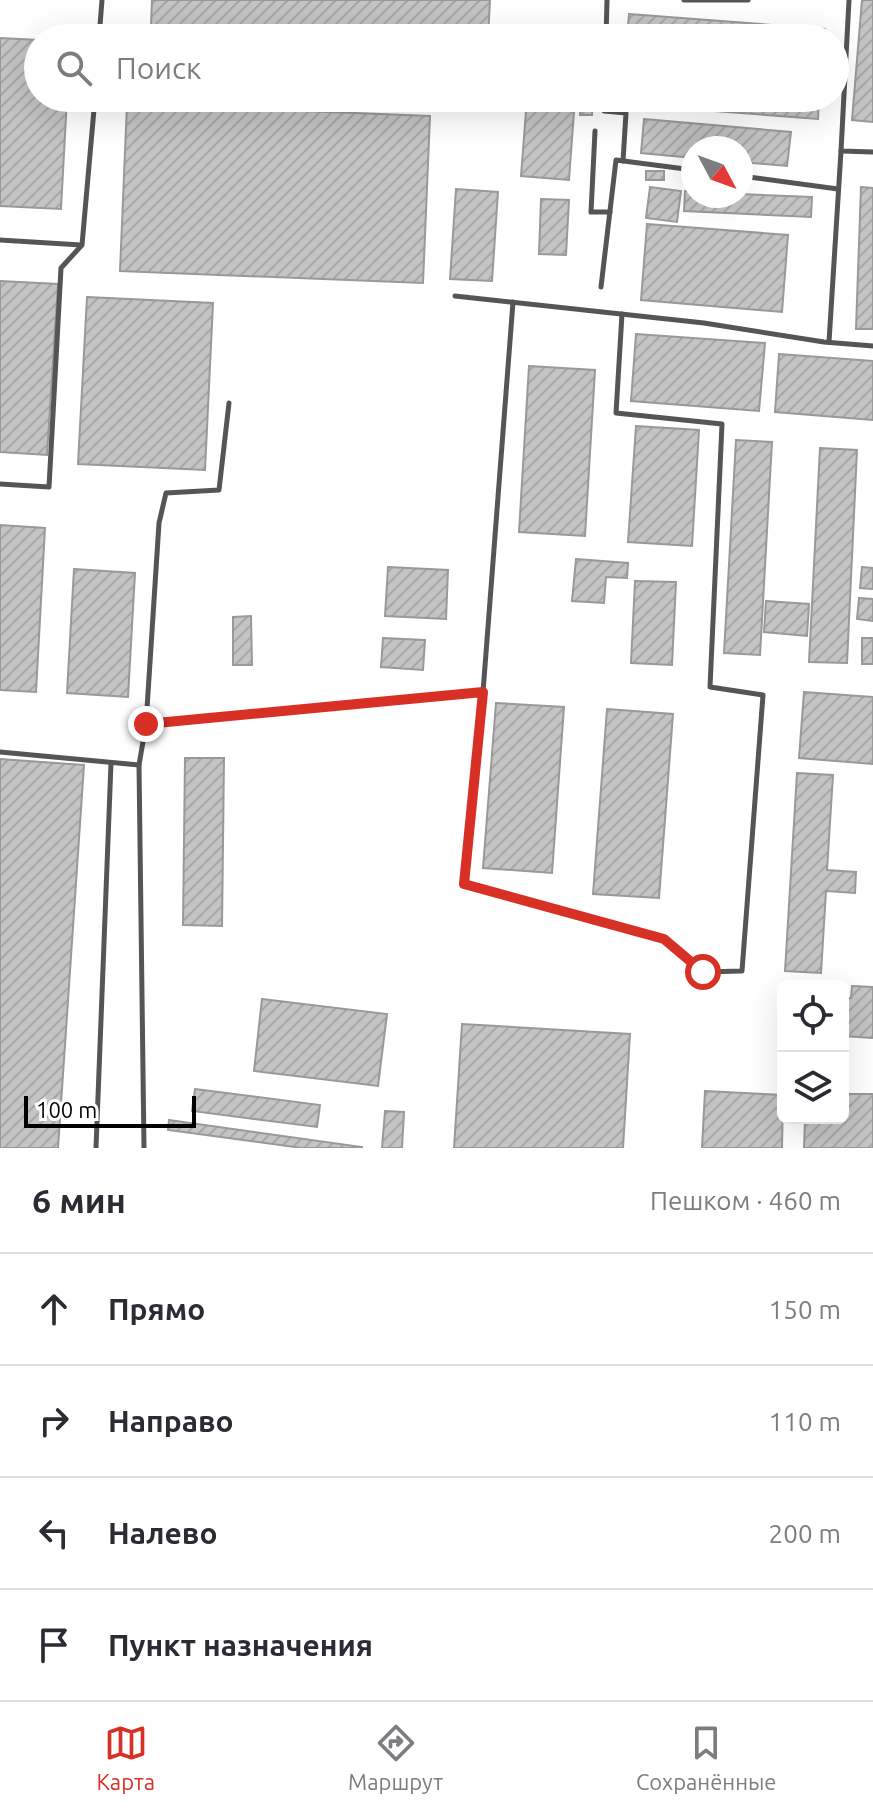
<!DOCTYPE html>
<html lang="ru">
<meta charset="utf-8">
<style>
body{margin:0;font-family:Ubuntu,sans-serif;background:#f7f7f7;color:#2b2b33}
.controls{position:absolute;right:24px;bottom:24px;display:grid;overflow:hidden;border-radius:12px;box-shadow:0 8px 32px #0002}
.controls button{width:72px;height:72px;display:grid;place-items:center;padding:0;border:0;border-bottom:2px solid #e1e1e2;background:#fff;color:#2b2b33;font:40px sans-serif}
.compass{position:absolute;left:681px;top:136px;width:72px;height:72px;border-radius:50%;background:#fff;box-shadow:0 8px 32px #0002;rotate:131deg}
.scale{position:absolute;left:24px;bottom:20px;width:172px;box-sizing:border-box;padding-left:8px;border:4px solid #000;border-top:0;font-size:22px;line-height:28px;white-space:nowrap;color:#000;-webkit-text-stroke:6px #fff;paint-order:stroke}
.stop{position:absolute;width:24px;height:24px;margin:-18px;border:6px solid #d93025;border-radius:50%;background:#fff}
.stop.end{background:#d93025;border-color:#fff;box-shadow:0 2px 8px #0008}
.list{margin:0;padding:0;list-style:none}
h2{display:flex;justify-content:space-between;align-items:center;height:104px;margin:0;padding:0 32px;font-size:34px}
h2 small{font-size:26px;font-weight:400;color:#7c7c81}
.list li{display:grid;grid-template-columns:52px 1fr auto;gap:24px;align-items:center;box-sizing:border-box;height:112px;padding:0 32px;border-top:2px solid #e1e1e2}
.list b{display:block;font-size:30px;white-space:nowrap}
.list em{font-size:26px;font-style:normal;color:#7c7c81}
.icon{flex:none;width:44px;height:44px;fill:none;stroke:currentColor;stroke-width:2;stroke-linecap:round;stroke-linejoin:round}
.map{position:relative;flex:none;width:873px;height:1148px;overflow:hidden}
.search{position:absolute;background:#fff;box-shadow:0 8px 32px #0002;left:24px;right:24px;top:24px;height:88px;display:flex;align-items:center;gap:20px;box-sizing:border-box;padding:0 28px;border-radius:44px;color:#7c7c81;font-size:30px}
.sheet{height:552px;background:#fff}
nav{display:flex;justify-content:space-around;align-items:center;box-sizing:border-box;height:112px;border-top:2px solid #e1e1e2;background:#fff;font-size:22px;color:#7c7c81}
nav a{display:grid;justify-items:center;gap:4px}
nav .on{color:#d93025}
.map>svg:first-child{display:block}
.building{fill:url(#building-hatch);stroke:#999;stroke-width:2}
.lines{fill:none;stroke-linecap:round;stroke-linejoin:round}
.lane{stroke:#555;stroke-width:5}
.route{stroke:#d93025;stroke-width:10}
</style>
<div class="map">
<svg width="873" height="1148" viewBox="0 0 873 1148">
<defs>
<pattern id="building-hatch" width="6" height="6" patternUnits="userSpaceOnUse" patternTransform="scale(2)"><rect width="6" height="6" fill="#c4c4c4"/><path d="M-1 1l2-2M0 6l6-6M5 7l2-2" fill="none" stroke="#a7a7a7"/></pattern>
</defs>
<rect width="100%" height="100%" fill="#fff"/>
<g class="building">
<path d="M152,0H490L488,38H414L151,25Z"/>
<path d="M862,0H873V122L852,120Z"/>
<path d="M629,14L825,29L824,38H627Z"/>
<path d="M0,38L38,40V98H67L61,209L0,206Z"/>
<path d="M527,98H575L569,180L521,176Z"/>
<path d="M581,98H593L592,115H580Z"/>
<path d="M623,98H819L818,119L622,104Z"/>
<path d="M127,104L430,116L423,283L120,271Z"/>
<path d="M644,119L791,132L787,166L741,162V148H693V158L641,153Z"/>
<rect x="646" y="171" width="18" height="9"/>
<path d="M650,187L681,191L677,222L646,218Z"/>
<path d="M861,187L873,188V329H856Z"/>
<path d="M456,189L498,192L492,281L450,279Z"/>
<path d="M685,191H693V196H741V194L812,197L811,217L684,211Z"/>
<path d="M541,199L569,200L566,255L539,254Z"/>
<path d="M647,224L788,235L782,312L641,300Z"/>
<path d="M0,281L58,284L47,455L0,452Z"/>
<path d="M87,297L213,303L205,470L78,464Z"/>
<path d="M636,334L765,343L759,411L631,401Z"/>
<path d="M779,354L873,361V420L775,412Z"/>
<path d="M529,366L595,370L585,536L519,532Z"/>
<path d="M636,426L699,430L692,546L628,542Z"/>
<path d="M736,440L772,442L760,655L724,653Z"/>
<path d="M820,448L857,450L847,663L809,662Z"/>
<path d="M0,525L45,528L36,692L0,690Z"/>
<path d="M576,559L628,563L627,578L606,577L604,603L572,601Z"/>
<path d="M388,567L448,570L446,619L385,616Z"/>
<path d="M862,567L873,568V589L860,588Z"/>
<path d="M74,569L135,573L128,697L67,693Z"/>
<path d="M635,581L676,582L672,665L631,663Z"/>
<path d="M859,598L873,599V621L857,619Z"/>
<path d="M766,601L809,604L807,636L764,632Z"/>
<path d="M251,616L252,665H233V617Z"/>
<path d="M383,638L425,640L423,670L381,667Z"/>
<rect x="862" y="638" width="11" height="26"/>
<path d="M804,692L873,697V764L799,758Z"/>
<path d="M496,703L564,707L552,873L483,868Z"/>
<path d="M607,709L673,714L659,898L593,894Z"/>
<path d="M185,758H224L222,926L183,925Z"/>
<path d="M0,759L84,765L58,1148H0Z"/>
<path d="M797,773L833,775L827,870L856,872L855,893L826,891L821,973L785,971Z"/>
<path d="M852,986L873,987V1038L843,1036V998H851Z"/>
<path d="M781,995H783V1034H779Z"/>
<path d="M262,999L387,1014L378,1086L254,1071Z"/>
<path d="M462,1024L630,1034L623,1148H454Z"/>
<path d="M195,1089L320,1105L317,1127L192,1111Z"/>
<path d="M705,1091L783,1095L782,1148H702Z"/>
<path d="M843,1094H873V1148H804L805,1118H843Z"/>
<path d="M385,1111L404,1112L402,1148H382Z"/>
<path d="M169,1120L362,1147V1148H302L168,1130Z"/>
</g>
<g class="lines">
<g class="lane">
<path d="M684,0H748"/>
<path d="M849,0L841,151L873,152"/>
<path d="M99,38L102,0"/>
<path d="M606,38L607,0"/>
<path d="M604,98V111L626,113L623,161"/>
<path d="M595,131L591,212H610"/>
<path d="M741,176L838,189"/>
<path d="M0,240L81,245"/>
<path d="M601,287L616,160L693,170"/>
<path d="M455,296L704,323L824,342L873,346"/>
<path d="M829,342L841,151"/>
<path d="M0,484L49,487L61,268L82,245L95,98"/>
<path d="M483,692L464,884L664,939L703,972L742,971L763,695L710,687L722,424L616,413L622,314"/>
<path d="M146,724L483,692L513,302"/>
<path d="M0,752L139,765"/>
<path d="M96,1148L111,763"/>
<path d="M144,1148L139,765L146,724L159,523L166,493L219,490L229,403"/>
</g>
</g>
<g class="lines">
<path class="route" d="M146,724L483,692L464,884L664,939L703,972"/>
</g>
</svg>
<div class="controls">
<button><svg class="icon" aria-label="locate" viewBox="0 0 24 24"><circle cx="12" cy="12" r="6"/><path d="M12 2v4M12 18v4M2 12h4M18 12h4"/></svg></button>
<button><svg class="icon" aria-label="layers" viewBox="0 0 24 24"><path d="M12 4l9 5-9 5-9-5zM3 14l9 5 9-5"/></svg></button>
</div>
<svg class="compass" viewBox="-18 -18 36 36"><path d="M0-13l5 13h-10z" fill="#e53935"/><path d="M0 13l5-13h-10z" fill="#7c7c81"/></svg>
<div class="scale">100 m</div>
<div class="stop" style="left:703px;top:972px"></div>
<div class="stop end" style="left:146px;top:724px"></div>
<div class="search"><svg class="icon" aria-label="search" viewBox="0 0 24 24"><circle cx="10" cy="10" r="6"/><path d="M15 15l6 6"/></svg>Поиск</div>
</div>
<section class="sheet">
<h2>6 мин<small>Пешком · 460 m</small></h2>
<ul class="list">
<li><svg class="icon" aria-label="ahead" viewBox="0 0 24 24"><path d="M12 20V5M6 11l6-6 6 6"/></svg><div><b>Прямо</b></div><em>150 m</em></li>
<li><svg class="icon" aria-label="right" viewBox="0 0 24 24"><path d="M7 20v-9h11M14 6l5 5-5 5"/></svg><div><b>Направо</b></div><em>110 m</em></li>
<li><svg class="icon" aria-label="left" viewBox="0 0 24 24"><path d="M17 20v-9H6M10 6l-5 5 5 5"/></svg><div><b>Налево</b></div><em>200 m</em></li>
<li><svg class="icon" aria-label="arrive" viewBox="0 0 24 24"><path d="M6 21V4h12l-3 4 3 4H6"/></svg><div><b>Пункт назначения</b></div></li>
</ul>
</section>
<nav>
<a class="on"><svg class="icon" aria-label="map" viewBox="0 0 24 24"><path d="M3 6l6-2 6 2 6-2v14l-6 2-6-2-6 2zM9 4v14M15 6v14"/></svg>Карта</a>
<a><svg class="icon" aria-label="directions" viewBox="0 0 24 24"><path d="M12 3l9 9-9 9-9-9zM9 14v-3h6M13 9l2 2-2 2"/></svg>Маршрут</a>
<a><svg class="icon" aria-label="saved" viewBox="0 0 24 24"><path d="M7 4h10v16l-5-4-5 4z"/></svg>Сохранённые</a>
</nav>
